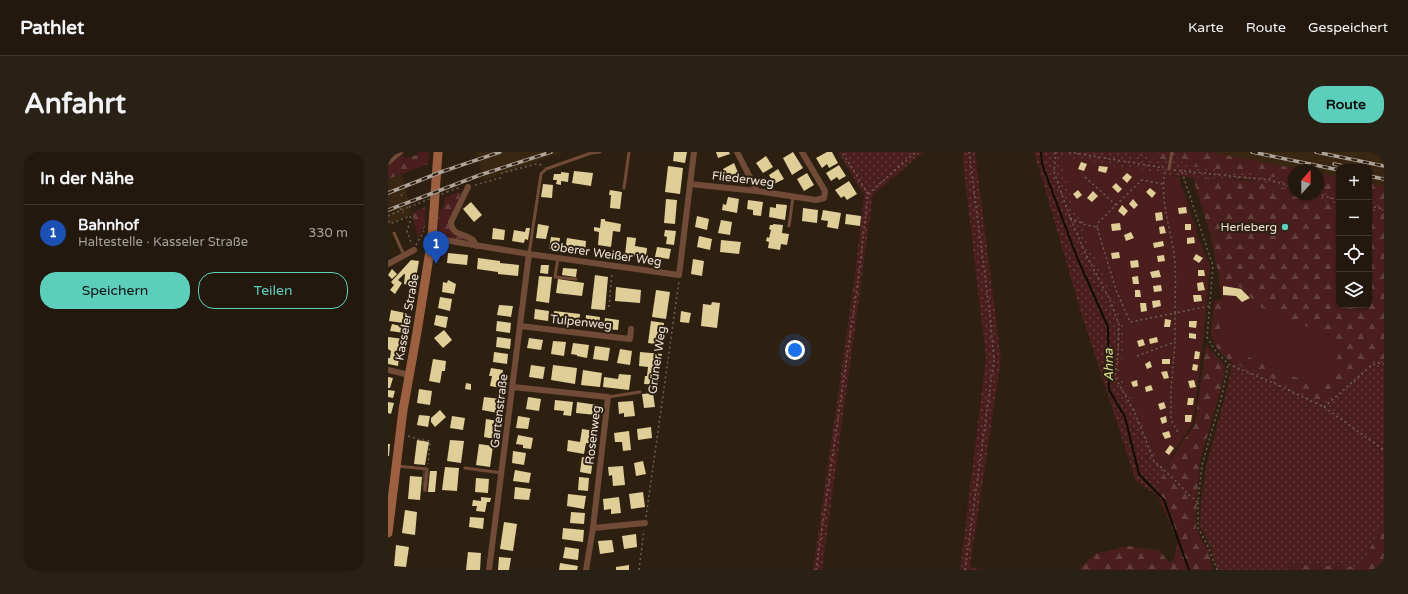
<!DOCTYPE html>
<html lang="de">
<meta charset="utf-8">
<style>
body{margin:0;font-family:"Varela Round",sans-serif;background:#2a2116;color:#f1f3f6}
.controls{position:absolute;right:12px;top:12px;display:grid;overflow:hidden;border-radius:8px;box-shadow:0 1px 3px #0004}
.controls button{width:36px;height:36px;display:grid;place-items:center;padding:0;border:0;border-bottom:1px solid #3f372e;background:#22180d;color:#f1f3f6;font:20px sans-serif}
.compass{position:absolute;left:900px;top:12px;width:36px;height:36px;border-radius:50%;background:#22180d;box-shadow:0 1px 3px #0004;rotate:21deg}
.you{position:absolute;left:407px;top:198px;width:14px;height:14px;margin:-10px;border:3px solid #fff;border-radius:50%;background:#1a73e8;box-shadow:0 0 0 6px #1a73e833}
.badge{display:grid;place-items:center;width:26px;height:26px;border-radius:50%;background:#5bcebc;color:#fff;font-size:13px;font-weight:700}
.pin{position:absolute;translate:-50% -33px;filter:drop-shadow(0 1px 2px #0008)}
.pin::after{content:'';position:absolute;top:21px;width:14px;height:12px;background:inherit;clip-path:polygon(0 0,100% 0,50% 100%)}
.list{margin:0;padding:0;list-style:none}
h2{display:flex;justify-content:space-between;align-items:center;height:52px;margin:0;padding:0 16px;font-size:17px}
h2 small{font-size:13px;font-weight:400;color:#a2a09d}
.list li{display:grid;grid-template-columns:26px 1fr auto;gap:12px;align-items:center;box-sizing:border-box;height:56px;padding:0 16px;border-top:1px solid #3f372e}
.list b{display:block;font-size:15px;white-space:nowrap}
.list p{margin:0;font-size:13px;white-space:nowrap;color:#a2a09d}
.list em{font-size:13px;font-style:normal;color:#a2a09d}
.actions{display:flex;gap:8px;padding:12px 16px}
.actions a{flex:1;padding:9px 0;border:1px solid #5bcebc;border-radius:16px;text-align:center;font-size:14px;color:#5bcebc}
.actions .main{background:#5bcebc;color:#111}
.icon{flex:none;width:22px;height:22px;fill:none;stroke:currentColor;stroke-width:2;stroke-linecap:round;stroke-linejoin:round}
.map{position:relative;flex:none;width:996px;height:418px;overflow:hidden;border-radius:16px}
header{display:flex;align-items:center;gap:24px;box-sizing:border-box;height:56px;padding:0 20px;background:#22180d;border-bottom:1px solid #3f372e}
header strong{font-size:19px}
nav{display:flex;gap:22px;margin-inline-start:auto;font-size:14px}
.intro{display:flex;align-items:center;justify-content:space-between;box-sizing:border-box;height:96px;padding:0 24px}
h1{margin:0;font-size:28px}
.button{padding:10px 18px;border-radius:16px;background:#5bcebc;color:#111;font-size:14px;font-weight:700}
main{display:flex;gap:24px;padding:0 24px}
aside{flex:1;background:#22180d;border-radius:16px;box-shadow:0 1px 3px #0004}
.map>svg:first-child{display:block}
.built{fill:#392712}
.industrial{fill:url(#industrial-grid)}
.grass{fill:url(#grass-dots)}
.forest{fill:url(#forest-firs)}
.garden{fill:#491e1c}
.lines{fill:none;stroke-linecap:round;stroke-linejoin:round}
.stream{stroke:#0c0e00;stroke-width:2}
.building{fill:#e0ce98}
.path{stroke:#6c6052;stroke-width:1.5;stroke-dasharray:2 3;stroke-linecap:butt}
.lane{stroke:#714b38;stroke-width:3}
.street{stroke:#714b38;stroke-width:6}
.secondary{stroke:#9c6041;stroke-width:9}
.rail-casing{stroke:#aea398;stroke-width:3.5}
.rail{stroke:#2e2011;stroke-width:2;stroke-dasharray:6;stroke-linecap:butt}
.path-bridge{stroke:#6c6052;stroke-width:1.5;stroke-dasharray:2 3;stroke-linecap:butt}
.poi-dot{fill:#5bcebc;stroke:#2e2011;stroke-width:1.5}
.labels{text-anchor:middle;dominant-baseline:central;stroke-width:4;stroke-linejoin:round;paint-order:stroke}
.street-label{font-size:12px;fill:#ece3d9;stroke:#2e2011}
.poi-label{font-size:12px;fill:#ece3d9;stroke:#2e2011;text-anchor:end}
.water-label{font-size:13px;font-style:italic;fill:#d6e091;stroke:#2e2011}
</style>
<header>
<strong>Pathlet</strong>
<nav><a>Karte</a><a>Route</a><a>Gespeichert</a></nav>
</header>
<div class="intro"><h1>Anfahrt</h1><a class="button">Route</a></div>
<main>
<aside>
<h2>In der Nähe<small></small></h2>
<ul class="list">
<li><span class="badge" style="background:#1a4fb4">1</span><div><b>Bahnhof</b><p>Haltestelle · Kasseler Straße</p></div><em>330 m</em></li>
</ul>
<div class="actions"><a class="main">Speichern</a><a>Teilen</a></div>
</aside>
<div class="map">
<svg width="996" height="418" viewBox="0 0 996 418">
<defs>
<pattern id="industrial-grid" width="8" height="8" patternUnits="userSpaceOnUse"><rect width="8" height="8" fill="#392712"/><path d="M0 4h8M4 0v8" fill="none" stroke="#564634"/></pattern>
<pattern id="grass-dots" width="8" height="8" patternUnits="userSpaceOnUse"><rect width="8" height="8" fill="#491e1c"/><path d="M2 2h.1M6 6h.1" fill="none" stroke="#633f3c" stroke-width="1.8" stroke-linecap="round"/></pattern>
<pattern id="forest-firs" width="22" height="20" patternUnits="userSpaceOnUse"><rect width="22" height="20" fill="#491e1c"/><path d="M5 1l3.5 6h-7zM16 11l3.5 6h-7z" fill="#633f3c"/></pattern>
</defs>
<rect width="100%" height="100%" fill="#2e2011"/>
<g class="built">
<path d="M88,0H175L96,28Z"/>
<path d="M822,0H990L996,1V34L981,31V15H951V25L930,21V18H916Z"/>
<path d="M13,21L24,61L0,73V27Z"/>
</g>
<path class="industrial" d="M35,318L42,319L40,340L33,339Z"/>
<g class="grass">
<path d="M450,0H535L485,43L434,418H425L467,122L476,43Z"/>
<path d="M575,0H587L613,207L582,415L595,418H572L598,206L575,11Z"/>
<path d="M646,0H732L777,8L779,0H790V7L877,23L906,30V39L895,35L856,27L805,26L784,23L698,70L695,81L715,119L737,177L733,223L770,308L777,314V316L769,343L748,329L695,167Z"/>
<path d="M930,38L951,44V53L935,50L914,42H930Z"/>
<path d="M981,49L996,52V61L981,59Z"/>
<path d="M981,207L996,208V368L973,415L909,413L903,410L901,418H830L820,389L812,375L813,350L818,315L837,244L843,217V210L869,219L935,251C952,239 968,224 981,207Z"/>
</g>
<g class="forest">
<path d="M30,0H41L40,12L0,27V14L14,3L17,6L29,3Z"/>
<path d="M732,0H779L778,8Z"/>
<path d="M790,0H822L916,18H906V30L877,23L799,14L790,7Z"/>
<path d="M930,21L951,25V44L930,38Z"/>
<path d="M805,26C839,27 873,27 906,39V42H914L935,50L951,53V153H981V59L996,61V208L981,207C968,224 952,239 935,251L869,219L843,210L832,200L825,190L823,181L826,149L835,147L832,181L836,191L847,199L935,237L955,192L867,153L859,139L831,125L822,82Z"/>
<path d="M981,31L996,34V52L981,49Z"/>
<path d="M72,39L71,48L61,68V75L64,81L83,90L60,86L50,80L51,60L56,53V46Z"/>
<path d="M37,55V75L30,86L24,61Z"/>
<path d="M818,193L837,213L836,226L812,309L809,345L808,376L821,400L825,418H690L707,402L739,394L771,398L781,411L786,407L790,389L769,343L777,316L807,272Z"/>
<path d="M996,368V418H901L903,410L909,413L973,415Z"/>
</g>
<g class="garden">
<path d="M677,5L791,25L813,93L822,114L816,182L805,271L777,314L770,308L733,223L737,177L715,119L695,81L698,70L688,62L673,11Z"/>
<path d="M831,125L859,139L867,153L954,189L955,192L935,237L847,199L835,191L832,181L835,147L831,133Z"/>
</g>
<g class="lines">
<path class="stream" d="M653,0L654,12L688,103L720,175L721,238L737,265L751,322L776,348L801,418"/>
</g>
<g class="building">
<path d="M286,0H299L297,11L285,9Z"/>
<path d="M328,0H341L342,2L330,6Z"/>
<path d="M405,0L415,16L404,23L395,6Z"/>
<path d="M439,0H444L450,11L441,16L439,12L434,16L428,6Z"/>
<path d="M378,4L385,15L375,21L368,11Z"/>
<path d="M693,10L699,12L696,19L690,17Z"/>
<path d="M346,11L351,23L340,28L335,17Z"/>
<path d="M451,13L458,24L451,28L449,25L443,29L438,21Z"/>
<path d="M280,14L295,16L292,42L277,40Z"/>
<path d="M711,14L720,15L718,21L710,19Z"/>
<path d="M390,17L396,27L386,32L381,23Z"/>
<path d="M186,19L205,21L203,34L184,31Z"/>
<path d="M173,20L181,21L180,30L173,29V33L168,32L169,28H165L166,22H173Z"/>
<path d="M419,21L426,33L416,39L409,27Z"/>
<path d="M739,21L744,25L739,31L734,26Z"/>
<path d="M461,29L469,42L459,48L456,44L453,46L447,38Z"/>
<path d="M728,31L734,37L730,41L724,35Z"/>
<path d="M155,32L165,33L164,46L153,45Z"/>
<path d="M762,36L768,41L764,46L758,40Z"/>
<path d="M222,38L234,40L232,57L222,56L223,43H221Z"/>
<path d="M690,38L694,43L689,47L685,42Z"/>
<path d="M705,39L710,44L704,50L699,46Z"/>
<path d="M340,45L351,47L349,61L334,58L335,52L338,53Z"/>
<path d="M278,47L289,48L287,72L276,71Z"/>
<path d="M745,47L750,53L746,57L741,52Z"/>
<path d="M360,48L375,50L373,64L365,63V58L359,57Z"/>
<path d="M83,50L94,63L86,70L75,57Z"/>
<path d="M388,52L399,53L397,68L381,65L382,55L388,56Z"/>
<path d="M734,53L740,59L736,64L730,59Z"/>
<path d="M798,55L799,61L791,62L790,56Z"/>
<path d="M415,56L430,58L429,71L414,69Z"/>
<path d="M435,58L453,61L450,77L439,75L440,69L433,68Z"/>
<path d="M774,60L775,68L768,69L767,61Z"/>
<path d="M458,62L473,64L472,74L457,72Z"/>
<path d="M309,64L321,67L319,78L307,75Z"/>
<path d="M213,67H217V69L233,72L232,80L225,79L223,95L210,93L211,80L206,79V75L212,76Z"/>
<path d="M333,68L344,70L342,83L330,81Z"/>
<path d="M732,71L733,78L724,79L723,72Z"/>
<path d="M150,72L161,74L158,87L148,86Z"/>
<path d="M385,72L395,73L394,81L401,82L399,93L393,92L392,98L380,96L381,90L378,89L379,85L381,86L383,78L381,77L382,73H385Z"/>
<rect x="797" y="72" width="6" height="6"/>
<path d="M776,74L778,81L772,82L771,75Z"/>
<path d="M105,76L117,78L116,88L104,87Z"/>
<path d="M138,76H142L140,88L137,87L136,91L124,89L126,78L137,80Z"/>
<path d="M277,78L288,79L286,93L278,92L279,85L276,84Z"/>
<path d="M743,80L746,86L738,89L736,83Z"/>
<path d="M311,84L324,87L322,98L309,95Z"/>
<path d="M163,85L172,86L170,98L161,97Z"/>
<path d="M239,85L248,86L247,94L259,96L258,106L237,103Z"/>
<path d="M806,85L807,91L799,92V86Z"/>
<path d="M179,86L198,89L197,101L177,98Z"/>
<path d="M333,88L353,90L351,102L332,100Z"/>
<path d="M775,89L776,94L766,96L765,91Z"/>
<path d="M269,95L283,97L281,107L267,105Z"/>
<path d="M731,100L732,106L724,107L723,101Z"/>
<path d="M60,101L80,103L79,113L59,111Z"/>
<path d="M808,102L815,106L811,111L805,107Z"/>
<path d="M776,103L777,109L770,110L769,104Z"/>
<path d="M90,106L112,109V111L131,113L130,124L110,122V120L89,117Z"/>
<path d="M305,107L316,109L314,124L303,122Z"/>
<path d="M23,108L31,109L27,131L22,130L21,133L16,132L17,122H16L10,128L14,131L7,142L2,138L6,133L3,130Z"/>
<path d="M750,108L751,115L743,116L742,109Z"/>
<path d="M153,113H161L160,122L152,121Z"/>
<path d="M175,116L189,117L188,125L174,123Z"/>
<path d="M4,117L9,122L4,127L0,123Z"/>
<path d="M771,118L773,125L764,126L762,120Z"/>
<path d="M810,118H816L817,124H810Z"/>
<path d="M207,123L220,125L217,158L203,157Z"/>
<path d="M151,124L164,125L161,151L148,149Z"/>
<path d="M750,124L751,132H745L744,125Z"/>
<path d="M170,127L196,131L194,144L168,141Z"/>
<path d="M60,128L68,132L66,142L54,140L55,130L59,131Z"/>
<path d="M815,130L817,138L810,139L809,131Z"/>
<path d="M773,133L774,139L766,140L765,134Z"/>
<path d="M835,134L853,137L862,146L854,150L848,144L835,143Z"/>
<path d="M228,135L253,138L252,151L227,149Z"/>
<path d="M268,138L282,140L278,167L264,165Z"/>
<path d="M747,138H752L753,145H747Z"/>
<path d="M805,143H813L814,149L806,150Z"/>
<path d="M52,145L64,147L62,159L50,156Z"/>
<path d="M772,148L773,154L765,156L764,149Z"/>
<path d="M324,150L332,151L329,176L313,174L315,152L323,153Z"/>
<path d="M752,151H758L759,159L753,160Z"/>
<path d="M111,153L125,154L123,165L109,163Z"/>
<path d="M147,157L161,159L160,169L146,167Z"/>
<path d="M3,158L17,161L15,171L1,169Z"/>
<path d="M166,159L192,162L191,173L165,170Z"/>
<path d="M293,159L303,161L301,171L292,170Z"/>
<path d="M48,163L60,165L58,176L46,173Z"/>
<path d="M198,163L212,165L211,175L197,173Z"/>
<path d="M217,166L231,168L230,178L216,177Z"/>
<path d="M777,167L783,168L782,175H776Z"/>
<path d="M109,169L123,171L122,181L108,179Z"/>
<path d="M263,169L276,171L274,193L260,191Z"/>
<path d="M801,169H809L808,176L801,175Z"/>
<path d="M4,172L17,175L16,181L2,179Z"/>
<path d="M56,178L64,188L55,196L46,186Z"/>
<path d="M801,181L808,182V187L801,186Z"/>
<path d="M0,185L16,187L12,207L11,206L10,214L0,212V206H2L3,199L0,197Z"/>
<path d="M109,185L123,187L122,197L108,195Z"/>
<path d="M769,185L770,190L762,192L761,187Z"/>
<path d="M141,186L155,188L153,198L139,196Z"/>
<path d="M755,187L757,193L751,195L749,189Z"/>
<path d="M165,189L178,190L176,204L163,202Z"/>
<path d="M185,191L201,193L199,206L189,204V203L183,202Z"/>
<path d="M207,194L222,196L220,209L205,207Z"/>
<path d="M232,197L244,199L242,213L229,211Z"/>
<path d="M807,199L812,200L811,207H806Z"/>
<path d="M106,200L120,202L119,212L105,210Z"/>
<path d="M252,200L274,202L270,233L256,232L257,224H259L260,215L251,214Z"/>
<path d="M45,207L58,209L57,219H54L52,231L41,229Z"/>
<rect x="774" y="207" width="8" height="5"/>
<path d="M762,209L764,215L759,217L757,212Z"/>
<path d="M805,212L810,213L809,219L804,218Z"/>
<path d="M143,213L157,215L155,227L141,225Z"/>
<path d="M165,213L189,216L187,232L163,228Z"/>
<path d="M103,216L115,218L113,236L102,234L104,224H101Z"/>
<path d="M195,218L214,221L212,235L193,233Z"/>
<path d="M779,219L781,226L776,227L773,220Z"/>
<path d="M231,222L243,223L241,238L215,235L216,225L230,227Z"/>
<path d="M0,225L5,226L2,236H0Z"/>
<path d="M749,228L750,234L745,235L743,230Z"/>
<path d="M806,228L808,235L802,236L800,229Z"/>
<path d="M78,231L83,232V238L77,237Z"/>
<path d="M763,233L765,238L758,240L757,235Z"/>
<path d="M31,237L44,239L42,253L29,251Z"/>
<path d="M0,238L7,239L5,246L0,245Z"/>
<path d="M265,241L267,255L256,256L254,242Z"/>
<path d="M96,245L112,247L110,261L94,258Z"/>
<path d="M140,245L153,247L151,259L138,257Z"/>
<path d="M800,246H806L805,253H799Z"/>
<path d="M167,248L185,250L183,264L175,263L176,259L166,258Z"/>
<path d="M245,249L247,264L236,265V261L231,262L230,250Z"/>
<path d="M0,250L6,251L3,262L0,261Z"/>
<path d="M189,250L209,253L208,263L188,261Z"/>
<path d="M776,250L778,256L772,258L770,252Z"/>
<path d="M52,258L58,265L47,275L43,270V266Z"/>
<path d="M31,263L42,264L40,275L29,273Z"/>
<path d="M797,263H804L803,270H797Z"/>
<path d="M64,264L77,266L75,278L62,276Z"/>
<path d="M130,264L142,266L140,277L128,276Z"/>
<path d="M778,264L779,270L774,272L772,266Z"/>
<path d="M98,267L110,269L107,287L96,285Z"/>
<path d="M263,275L264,286L250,288L249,277Z"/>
<path d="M194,277L208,279L206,292L198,291L196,302L179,299L180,288L192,290Z"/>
<path d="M241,279L243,298L235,299L234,290H227L226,281Z"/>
<path d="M781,279L783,285L777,287L774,281Z"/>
<path d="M130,283L145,286L143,297L135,296V293L128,292Z"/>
<path d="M29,288L41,290L37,313L26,312Z"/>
<path d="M62,288L76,289L73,311L59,309Z"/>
<path d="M0,292H2L1,304H0Z"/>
<path d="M91,292L105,294L102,315L88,313Z"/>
<path d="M782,293L786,296L781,303L777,300Z"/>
<path d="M125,299L138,301L136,313L124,311Z"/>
<path d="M194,305L205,307L203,322L192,320Z"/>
<path d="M255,309L258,322L248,324L246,311Z"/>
<path d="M235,314L237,333L225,334L224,323L221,324L220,315Z"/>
<path d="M57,315L71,316L69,339L54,338Z"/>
<path d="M127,318L143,321L141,331L125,329Z"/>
<path d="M42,319H49L47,340H40Z"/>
<path d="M22,324L34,325L32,348L20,347Z"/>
<path d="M191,325L201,326L200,339L190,338Z"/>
<path d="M88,326L101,327L100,341L87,340Z"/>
<path d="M127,335L143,337L141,348L126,347Z"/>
<path d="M255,340L257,355L243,357L241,342Z"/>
<path d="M180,342L198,344L196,357L179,354Z"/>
<path d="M93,345L103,346L102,350H99L97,360L88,359L89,354H84L85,348L93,349Z"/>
<path d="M231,345L233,361L223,362V357L216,358L215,347Z"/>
<path d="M17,358L29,360L27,383L14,381Z"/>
<path d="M183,360L197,361L196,372L182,371Z"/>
<path d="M82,365L96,366L95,377L81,375Z"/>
<path d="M116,370L129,372L125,399L112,397Z"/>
<path d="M175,376L196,378L195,390L174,387Z"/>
<path d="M248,382L249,395L236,397L234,384Z"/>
<path d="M224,388L226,400L212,402L210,389Z"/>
<path d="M8,393L21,395L18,415L6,414Z"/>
<path d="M177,395L191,397L190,408L175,406Z"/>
<path d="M80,400L93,401L92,418H78Z"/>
<path d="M111,405L123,406L121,418H110Z"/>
<path d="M172,411L190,414L189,418H171Z"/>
<path d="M241,413V418H228V415Z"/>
</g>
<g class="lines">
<g class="path">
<path d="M668,0L666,20L680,60L697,101L722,148L731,173L730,202L727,225L746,259L766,309L792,333L801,343L810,350"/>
<path d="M681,0L776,16"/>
<path d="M786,18L882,28L906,35"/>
<path d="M914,18V16"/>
<path d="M777,20C771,51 785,81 787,112C788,128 787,145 787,161L822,154"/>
<path d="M794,20L825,114L819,185L826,197L840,212L888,232L936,255L996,298"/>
<path d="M697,25L728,53L710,71L709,75"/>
<path d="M87,33L112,26L114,21L148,12L154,13"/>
<path d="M59,40L73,35"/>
<path d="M480,42L528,0"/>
<path d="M929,42L951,48"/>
<path d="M14,44L13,42L16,41"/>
<path d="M728,53L754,28L775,32"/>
<path d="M981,54L996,57"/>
<path d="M12,56L15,61"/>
<path d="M0,64L21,55"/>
<path d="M682,66L698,73L709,75L728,138L742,170L787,161V190"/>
<path d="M0,70L3,69L4,71L22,64L23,67L19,79L24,93"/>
<path d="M28,93L36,79"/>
<path d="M221,155L224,121"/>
<path d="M749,204L787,190L783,240V268L791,282"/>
<path d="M936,255L984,213L991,211L996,212"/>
<path d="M20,284L29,287L42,289L40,312"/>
<path d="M258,365L291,129"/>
<path d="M251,418L256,378"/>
<path d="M428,418L471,122L480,42L454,0"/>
<path d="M577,418L606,208L602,163L581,0"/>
<path d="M829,418L819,392L810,376V350L814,313L833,247L838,224L840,212"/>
</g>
<g class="lane">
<path d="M781,17L784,0"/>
<path d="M236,36L241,0"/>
<path d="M401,74L405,45"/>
<path d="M6,81L16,103"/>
<path d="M141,102L153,22L158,17L203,1L212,0"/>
<path d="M170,106L167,125L188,127"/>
<path d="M220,245L252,240"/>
<path d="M9,314L39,317L37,338"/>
<path d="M77,316L114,321"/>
</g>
<g class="street">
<path d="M349,0L369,39"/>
<path d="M0,10L12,0"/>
<path d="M302,32L369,39L428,48L436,46L437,39L414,0"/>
<path d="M80,35L63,70C63,83 77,82 85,88C86,90 87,92 89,94"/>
<path d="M44,86L141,102L291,123L306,0"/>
<path d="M0,112L26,98"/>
<path d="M132,174L242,187L243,177"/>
<path d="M0,218L21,223"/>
<path d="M125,235L220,245L205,376L198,418"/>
<path d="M205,376L257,371"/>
<path d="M101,418L141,102"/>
</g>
<path class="secondary" d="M0,381L15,258L29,180L44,86L50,0"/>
<defs>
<g id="rail">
<path d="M864,0L951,18"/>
<path d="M928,0L996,14"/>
<path d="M946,12L961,15"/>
<path d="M981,24L996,27"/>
<path d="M0,41L53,20L112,0"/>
<path d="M0,58L92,23L163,0"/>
</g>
</defs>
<use href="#rail" class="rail-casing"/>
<use href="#rail" class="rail"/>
<path class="path-bridge" d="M21,55L59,40"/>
</g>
<circle class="poi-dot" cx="897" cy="75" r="4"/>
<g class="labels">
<g class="street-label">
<text transform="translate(355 27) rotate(7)">Fliederweg</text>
<text transform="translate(218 102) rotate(8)">Oberer Weißer Weg</text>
<text transform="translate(19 165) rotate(-80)">Kasseler Straße</text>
<text transform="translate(193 170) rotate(6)">Tulpenweg</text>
<text transform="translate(269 208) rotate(-82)">Grüner Weg</text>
<text transform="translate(111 259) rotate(-83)">Gartenstraße</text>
<text transform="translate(205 283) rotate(-83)">Rosenweg</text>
</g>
<g class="poi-label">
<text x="889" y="75">Herleberg</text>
</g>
<g class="water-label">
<text transform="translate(721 213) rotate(-91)">Ahna</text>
</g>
</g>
</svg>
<div class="controls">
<button>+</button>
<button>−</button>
<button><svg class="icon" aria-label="locate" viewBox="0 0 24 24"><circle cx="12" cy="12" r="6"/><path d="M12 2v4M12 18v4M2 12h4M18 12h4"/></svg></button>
<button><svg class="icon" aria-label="layers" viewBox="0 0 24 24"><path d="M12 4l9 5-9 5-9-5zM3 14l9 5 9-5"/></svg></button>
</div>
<svg class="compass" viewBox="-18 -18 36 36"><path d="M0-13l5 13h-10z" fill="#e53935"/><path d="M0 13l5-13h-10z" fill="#a2a09d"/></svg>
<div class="you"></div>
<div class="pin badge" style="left:48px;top:112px;background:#1a4fb4">1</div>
</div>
</main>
